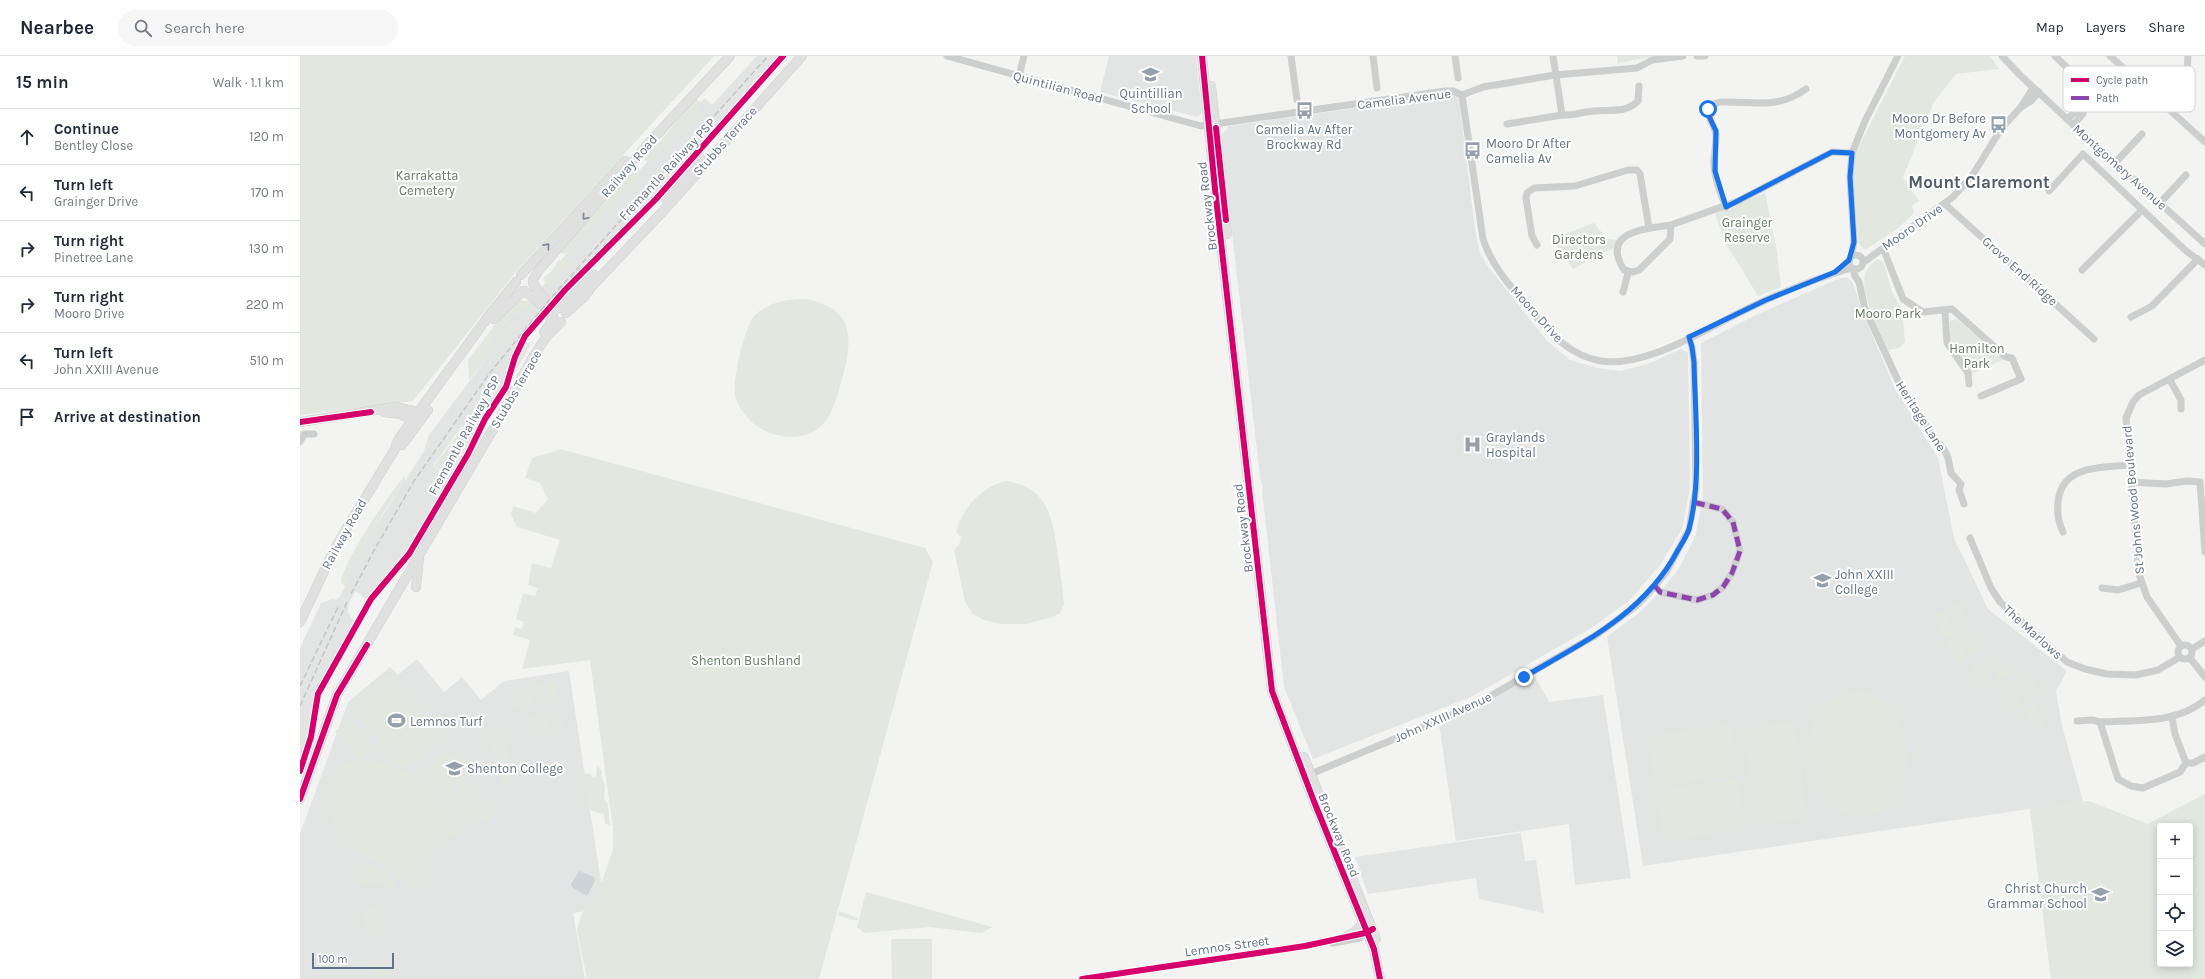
<!DOCTYPE html>
<meta charset="utf-8">
<style>
body{margin:0;font-family:Karla,sans-serif;background:#f6f6f7;color:#1f2937}
.controls{position:absolute;right:12px;bottom:12px;display:grid;overflow:hidden;border-radius:4px;box-shadow:0 2px 10px #0003}
.controls button{width:36px;height:36px;display:grid;place-items:center;padding:0;border:0;border-bottom:1px solid #e0e1e3;background:#fff;color:#1f2937;font:20px sans-serif}
.scale{position:absolute;left:12px;bottom:10px;width:82px;box-sizing:border-box;padding-left:4px;border:2px solid #627383;border-top:0;font-size:11px;line-height:14px;white-space:nowrap;color:#627383;-webkit-text-stroke:3px #fff;paint-order:stroke}
.stop{position:absolute;width:12px;height:12px;margin:-9px;border:3px solid #1a73e8;border-radius:50%;background:#fff}
.stop.end{background:#1a73e8;border-color:#fff;box-shadow:0 1px 4px #0008}
.list{margin:0;padding:0;list-style:none}
h2{display:flex;justify-content:space-between;align-items:center;height:52px;margin:0;padding:0 16px;font-size:17px}
h2 small{font-size:13px;font-weight:400;color:#747a83}
.list li{display:grid;grid-template-columns:26px 1fr auto;gap:12px;align-items:center;box-sizing:border-box;height:56px;padding:0 16px;border-top:1px solid #e0e1e3}
.list b{display:block;font-size:15px;white-space:nowrap}
.list p{margin:0;font-size:13px;white-space:nowrap;color:#747a83}
.list em{font-size:13px;font-style:normal;color:#747a83}
.icon{flex:none;width:22px;height:22px;fill:none;stroke:currentColor;stroke-width:2;stroke-linecap:round;stroke-linejoin:round}
.map{position:relative;flex:none;width:1905px;height:923px;overflow:hidden}
header{display:flex;align-items:center;gap:24px;box-sizing:border-box;height:56px;padding:0 20px;background:#fff;border-bottom:1px solid #e0e1e3}
header strong{font-size:19px}
nav{display:flex;gap:22px;margin-inline-start:auto;font-size:14px}
.search{width:280px;height:36px;background:#f6f6f7;display:flex;align-items:center;gap:10px;box-sizing:border-box;padding:0 14px;border-radius:22px;color:#747a83;font-size:15px}
main{display:flex}
aside{flex:1;background:#fff}
.map>svg:first-child{display:block}
.built{fill:#e3e5e4;fill-rule:evenodd}
.green{fill:#e2e7df;fill-rule:evenodd}
.water{fill:#ccd4d7}
.lines{fill:none;stroke-linecap:round;stroke-linejoin:round}
.major-casing{stroke:#ced0d0;stroke-width:10}
.minor{stroke:#cdcece;stroke-width:7}
.major{stroke:#e0e0e1;stroke-width:9}
.rail{stroke:#c3c4c4;stroke-width:1.5;stroke-dasharray:6 3;stroke-linecap:butt}
.quiet{stroke:#8e44ad;stroke-width:5;stroke-dasharray:10 5;stroke-linecap:butt}
.cycleway-casing{stroke:#fff;stroke-width:8}
.cycleway{stroke:#d6006c;stroke-width:6}
.oneway{stroke:#7b8996}
.route{stroke:#1a73e8;stroke-width:5}
.labels{text-anchor:middle;dominant-baseline:central;stroke-width:4;stroke-linejoin:round;paint-order:stroke}
.street-label{font-size:13px;fill:#627383;stroke:#fff}
.poi-label{font-size:13px;fill:#627383;stroke:#fff;text-anchor:start}
.park-label{font-size:13px;fill:#657a61;stroke:#fff}
.district-label{font-size:17px;font-weight:bold;fill:#505c67;stroke:#fff}
.key{fill:#fff;stroke:#d0d5da;stroke-width:1}
.key-label{font-size:11px;fill:#627383}
</style>
<header>
<strong>Nearbee</strong>
<div class="search"><svg class="icon" aria-label="search" viewBox="0 0 24 24"><circle cx="10" cy="10" r="6"/><path d="M15 15l6 6"/></svg>Search here</div>
<nav><a>Map</a><a>Layers</a><a>Share</a></nav>
</header>
<main>
<aside>
<h2>15 min<small>Walk · 1.1 km</small></h2>
<ul class="list">
<li><svg class="icon" aria-label="ahead" viewBox="0 0 24 24"><path d="M12 20V5M6 11l6-6 6 6"/></svg><div><b>Continue</b><p>Bentley Close</p></div><em>120 m</em></li>
<li><svg class="icon" aria-label="left" viewBox="0 0 24 24"><path d="M17 20v-9H6M10 6l-5 5 5 5"/></svg><div><b>Turn left</b><p>Grainger Drive</p></div><em>170 m</em></li>
<li><svg class="icon" aria-label="right" viewBox="0 0 24 24"><path d="M7 20v-9h11M14 6l5 5-5 5"/></svg><div><b>Turn right</b><p>Pinetree Lane</p></div><em>130 m</em></li>
<li><svg class="icon" aria-label="right" viewBox="0 0 24 24"><path d="M7 20v-9h11M14 6l5 5-5 5"/></svg><div><b>Turn right</b><p>Mooro Drive</p></div><em>220 m</em></li>
<li><svg class="icon" aria-label="left" viewBox="0 0 24 24"><path d="M17 20v-9H6M10 6l-5 5 5 5"/></svg><div><b>Turn left</b><p>John XXIII Avenue</p></div><em>510 m</em></li>
<li><svg class="icon" aria-label="arrive" viewBox="0 0 24 24"><path d="M6 21V4h12l-3 4 3 4H6"/></svg><div><b>Arrive at destination</b></div></li>
</ul>
</aside>
<div class="map">
<svg width="1905" height="923" viewBox="0 0 1905 923">
<rect width="100%" height="100%" fill="#f3f4f1"/>
<g class="built">
<path d="M457,0H480L355,142L254,245L247,240L242,232L243,230L250,218L283,177L405,42L412,49Z"/>
<path d="M809,0H896L902,57L897,61L800,36Z"/>
<path d="M1155,38L1159,42L1175,174L1180,197L1186,208L1247,285L1270,304L1297,312L1321,315L1350,307L1381,293L1388,297L1390,432L1382,473L1360,509L1331,543L1293,571L1171,641L1013,703L984,631L962,434L963,431L960,421L921,80L929,70Z"/>
<path d="M1540,222H1548L1553,227L1562,255L1595,333L1638,402L1654,482L1688,553L1767,615L1756,635L1762,670L1783,745L1775,747L1788,745L1848,768L1905,738V923H1751L1730,753L1343,810L1307,581L1340,556L1360,536L1378,514L1395,481L1403,443L1401,287L1454,260ZM1860,770H1890V908H1860Z"/>
<path d="M232,245L243,256L220,285L204,329L191,349L161,371L133,410L144,418L137,429L141,438L110,492L67,544L56,535L49,547L48,556L51,562L56,565L16,637L10,677L0,705V592L21,547L33,543L36,544L40,540L45,531L47,520L65,487L124,395L129,379L186,303L184,293L209,263Z"/>
<path d="M117,603L144,636L162,621L181,644L204,625L269,615L305,852L273,857L285,923H0V778L48,646L90,611L98,619Z"/>
<path d="M1234,619L1249,646L1303,639L1331,822L1275,829L1269,768L1156,785L1139,667L1174,652Z"/>
<path d="M1221,777L1225,805L1236,804L1244,857L1179,843L1176,822L1068,838L1055,801Z"/>
</g>
<g class="green">
<path d="M0,0H414L215,217L113,345L0,359Z"/>
<path d="M1317,0H1350V1L1318,7Z"/>
<path d="M1605,0H1690L1699,13L1656,18L1634,46L1603,121L1619,145L1612,150L1614,157L1597,173L1565,194L1559,188L1557,174L1552,104Z"/>
<path d="M396,42L402,48L392,66L385,68L352,105H346L344,101L362,83Z"/>
<path d="M338,109L341,118L296,165L294,171L270,196L264,198L260,196L322,127L332,113Z"/>
<path d="M1465,137L1477,196L1481,231L1458,240L1425,186L1415,157Z"/>
<path d="M1294,167L1307,183L1318,184L1315,191L1273,213L1252,183Z"/>
<path d="M1576,203L1581,204L1584,208L1592,236L1602,253L1605,286L1599,292L1588,294C1580,274 1560,240 1565,218C1566,213 1573,207 1576,203Z"/>
<path d="M259,204L271,207L270,210L263,212L257,222L248,229L244,225V221L251,216Z"/>
<path d="M506,243C559,253 552,289 540,330C536,344 531,363 518,373C497,388 462,380 447,361C442,355 437,348 435,340C432,325 445,269 455,259C469,246 488,243 506,243Z"/>
<path d="M218,245H232L209,263L184,293L186,303L169,324L168,304L207,253Z"/>
<path d="M1656,263L1662,267L1705,303L1671,318L1650,282V265Z"/>
<path d="M212,266L215,269V275L203,285L199,284L198,279L209,267Z"/>
<path d="M224,285L231,288L212,322L217,301Z"/>
<path d="M190,352L142,437L138,430L146,418L134,410L163,371Z"/>
<path d="M260,393L625,492L633,506L519,923H287L277,874L282,857L294,847L313,794V772L290,604L222,613L230,584L213,579L215,571L222,573L224,566L216,563L223,537L235,540L238,532L228,529L232,507L251,512L260,484L217,471L211,459L213,450L236,457L248,443L240,427L225,422L232,402C241,398 254,397 260,393Z"/>
<path d="M105,420V425L86,452L47,520L45,531L41,526C43,506 90,435 105,420Z"/>
<path d="M706,425C749,431 753,464 758,500C760,516 763,532 764,549L760,557L753,561L726,568H701L684,564L673,558L665,546L654,494L659,489L661,481L656,476C663,451 681,431 706,425Z"/>
<path d="M1659,547L1670,569L1659,574L1649,552Z"/>
<path d="M1644,554L1655,577L1644,582L1633,559Z"/>
<path d="M1672,573L1682,595L1671,600L1660,578Z"/>
<path d="M1656,580L1667,602L1657,607L1646,585Z"/>
<path d="M1699,596L1710,619L1698,624L1688,601Z"/>
<path d="M1682,604L1693,628L1683,632L1671,609Z"/>
<path d="M1728,613L1739,636L1728,642L1717,619Z"/>
<path d="M90,618L143,680L104,713L51,650Z"/>
<path d="M255,626L258,645L249,646L246,627Z"/>
<path d="M1711,627L1722,649L1711,655L1700,632Z"/>
<path d="M244,628L246,647L237,648L234,629Z"/>
<path d="M230,629L233,649L224,650L221,631Z"/>
<path d="M219,631L221,651L212,652L209,633Z"/>
<path d="M1560,635C1565,636 1571,637 1575,639C1602,651 1611,692 1606,718C1603,737 1596,753 1575,757C1564,759 1553,761 1542,757C1522,748 1509,717 1508,696C1508,689 1511,681 1512,675C1513,665 1516,654 1523,648C1534,639 1547,638 1560,635Z"/>
<path d="M1734,647L1745,669L1734,675L1723,652Z"/>
<path d="M13,653L10,677L0,705V672L7,655Z"/>
<path d="M261,656L264,675L254,677L251,657Z"/>
<path d="M247,658L250,677L241,678L238,659Z"/>
<path d="M236,659L239,679L229,680L226,661Z"/>
<path d="M50,662L74,690L59,703L95,711L112,718L116,725L122,723L121,720H125L128,711L143,697L153,699C166,710 159,719 169,731L166,735L160,734L157,728H154L155,735L151,738L143,736L139,729L138,739L141,744L132,752L135,753L141,747L150,756L151,761L159,768L158,777L141,783L122,818L100,825L90,810C74,808 56,798 45,785C28,766 15,723 44,708C48,706 54,705 58,703L35,675Z"/>
<path d="M1494,666L1507,762L1455,768L1444,672Z"/>
<path d="M1431,668L1438,719L1355,730L1348,680Z"/>
<path d="M203,669C205,680 216,724 208,731L201,727L196,704L188,684L191,673Z"/>
<path d="M1619,685L1628,707L1626,708L1616,686Z"/>
<path d="M161,699L166,705L174,702V704L164,712L158,701Z"/>
<path d="M1504,702H1506L1510,724L1507,725Z"/>
<path d="M174,706V715L165,722L164,714Z"/>
<path d="M297,710L302,715L301,720L305,730L304,742L308,749L310,769L305,768L304,758L292,755L290,752L281,717L290,718L293,722L296,721Z"/>
<path d="M1438,723L1445,774L1363,785L1356,735Z"/>
<path d="M170,733L176,743V763L166,762L151,739L158,735L167,736Z"/>
<path d="M1905,738V923H1751L1730,753L1788,745L1848,768ZM1860,770H1890V908H1860Z"/>
<path d="M180,744L193,758L189,768L179,762L178,745Z"/>
<path d="M61,804C73,811 94,816 97,831L88,832L84,827L60,828C58,819 64,813 61,804Z"/>
<path d="M118,821H129L123,832L113,835L102,831L109,825Z"/>
<path d="M566,836L692,871L682,877L629,871L564,877L557,871Z"/>
<path d="M75,850L82,855L85,879L67,882L63,857L69,851L72,853Z"/>
<path d="M539,855L558,862L557,865L538,859Z"/>
<path d="M591,883H632V923H592Z"/>
<path d="M85,906L87,919L76,921L74,908Z"/>
</g>
<path class="water" d="M279,815L294,821L295,825L287,840L272,831L271,828Z"/>
<g class="lines">
<defs>
<g id="major">
<path d="M902,0L915,133L972,635L1015,748L1074,893L1080,923"/>
<path d="M911,30L927,178"/>
<path d="M366,143L401,103"/>
<path d="M221,219L325,105"/>
<path d="M233,224L239,214L347,89L430,0"/>
<path d="M233,227L242,240L257,253"/>
<path d="M225,235L253,258"/>
<path d="M261,252L294,219"/>
<path d="M266,257L285,240L292,230L366,152L502,0"/>
<path d="M194,263L223,235"/>
<path d="M244,276L249,270L253,260"/>
<path d="M84,356L100,358L118,366"/>
<path d="M0,366L95,351L113,355L118,363"/>
<path d="M102,389L128,354"/>
<path d="M116,531L119,502"/>
<path d="M0,566L36,490L95,393L98,384L190,258L216,226"/>
<path d="M1004,701L1076,883"/>
<path d="M0,743L37,639L202,358L234,299L247,280L261,266"/>
<path d="M1047,880L1056,875L1063,867"/>
</g>
</defs>
<use href="#major" class="major-casing"/>
<g class="minor">
<path d="M647,0L901,70L1145,35H1153L1162,39"/>
<path d="M991,0L997,44"/>
<path d="M1073,0L1077,32"/>
<path d="M1155,0L1158,22"/>
<path d="M1253,0L1262,59"/>
<path d="M1397,0H1405"/>
<path d="M1702,0L1720,19L1767,63L1905,188"/>
<path d="M1755,0L1792,36C1791,49 1775,55 1767,63"/>
<path d="M1810,0L1905,86"/>
<path d="M719,20L724,0"/>
<path d="M1162,39L1183,183C1192,211 1212,232 1231,255C1251,278 1270,300 1301,305C1348,312 1410,270 1453,250C1485,235 1518,222 1551,212"/>
<path d="M1162,39L1183,31L1255,19L1337,12L1352,4L1383,0"/>
<path d="M1858,44L1887,15L1888,0"/>
<path d="M1721,51L1733,32"/>
<path d="M1207,68L1262,59C1273,60 1282,56 1293,55C1309,53 1325,58 1338,45L1339,30"/>
<path d="M1773,69L1783,58L1784,50"/>
<path d="M1815,107L1842,78"/>
<path d="M1749,135L1783,98L1885,194L1905,209"/>
<path d="M1860,147L1886,119"/>
<path d="M1645,148L1794,283"/>
<path d="M1426,151C1420,136 1413,119 1414,103C1415,95 1416,88 1416,79C1416,71 1406,62 1408,53C1410,48 1416,47 1421,46C1453,45 1477,54 1506,33"/>
<path d="M1371,169C1345,173 1300,175 1324,214L1333,216L1339,214L1370,183L1371,169L1438,145L1532,96L1552,97"/>
<path d="M1237,189L1232,180L1226,142L1227,137L1234,132L1275,130L1328,114H1337L1340,118L1349,172"/>
<path d="M1583,192L1603,243L1623,256L1652,253L1706,301L1712,302L1721,323L1681,340"/>
<circle cx="1556" cy="206" r="7"/>
<path d="M1551,201L1554,186L1550,121L1552,97L1565,65L1598,0"/>
<path d="M1564,206L1653,141L1672,120L1701,73L1721,51L1731,45L1739,36"/>
<path d="M1553,213L1555,220L1559,226L1565,253L1600,329L1609,346L1645,395L1648,402L1651,417L1661,428L1659,434L1664,448"/>
<path d="M1782,214L1842,154"/>
<path d="M1323,236L1328,217"/>
<path d="M1645,255L1647,287L1668,317L1669,328"/>
<path d="M1831,261L1852,250L1898,203"/>
<path d="M1870,324L1881,344V353"/>
<path d="M0,386L4,378H14"/>
<path d="M1830,426L1866,428L1887,425L1900,426L1905,496"/>
<path d="M1763,476C1758,465 1756,453 1759,440C1766,409 1802,412 1829,409"/>
<path d="M1670,482L1691,532L1700,546L1767,606L1785,613L1807,618L1836,619L1858,614L1880,601"/>
<path d="M1355,530L1360,536L1397,544L1413,539L1423,531L1432,517L1440,495L1433,466L1422,453L1393,446"/>
<path d="M1802,532L1818,534L1841,527"/>
<circle cx="1885" cy="596" r="7"/>
<path d="M1881,590L1847,541L1839,518L1826,362L1833,346L1839,339L1905,304"/>
<path d="M1892,593L1905,585"/>
<path d="M1890,602L1905,621"/>
<path d="M1872,661L1875,678L1886,707H1893L1905,701"/>
<path d="M1777,665L1792,664L1800,666C1835,664 1877,668 1905,644"/>
<path d="M1800,666L1818,723L1831,730L1843,732L1880,716L1886,707"/>
<path d="M1006,720L1173,650L1298,578L1336,550L1355,530L1367,515L1389,473L1396,432L1394,306L1392,291L1389,281"/>
<path d="M1033,887L1060,882"/>
<path d="M782,923L1005,890L1065,877L1071,874"/>
</g>
<use href="#major" class="major"/>
<g class="rail">
<path d="M51,538L76,491L114,425L189,318L250,243L468,0"/>
<path d="M0,630L38,551"/>
<path d="M0,650L47,546"/>
</g>
<path class="quiet" d="M1355,530L1360,536L1397,544L1413,539L1423,531L1432,517L1440,495L1433,466L1422,453L1393,446"/>
<defs>
<g id="cycleway">
<path d="M902,0L915,133L972,635L1015,748L1074,893L1080,923"/>
<path d="M916,72L926,164"/>
<path d="M0,366L71,356"/>
<path d="M0,715L11,681L18,638L71,543L109,498L168,398L185,363L206,331L215,301L225,280L265,234L356,143L483,0"/>
<path d="M0,743L37,639L67,589"/>
<path d="M782,923L1005,890L1065,877L1073,873"/>
</g>
</defs>
<use href="#cycleway" class="cycleway-casing"/>
<use href="#cycleway" class="cycleway"/>
</g>
<defs><path id="oneway-chevron" d="M-2-3.5L2.5 0L-2 3.5" fill="none" stroke-width="1.6" stroke-linecap="round" stroke-linejoin="round"/></defs>
<g class="oneway">
<use href="#oneway-chevron" transform="translate(285 161) rotate(131)"/>
<use href="#oneway-chevron" transform="translate(247 190) rotate(-48)"/>
</g>
<g class="lines">
<path class="route" d="M1224,621C1284,586 1344,558 1378,494C1382,487 1387,480 1389,473C1402,426 1395,356 1394,306L1392,291L1389,281L1466,244L1535,216L1549,204L1554,186L1550,121L1552,97L1532,96L1426,151L1415,115L1416,75L1408,58V53"/>
</g>
<defs>
<symbol id="school-bare" viewBox="-9 -9 18 18"><path d="M0-5L7-2L0 1L-7-2ZM-4 1L0 2.5L4 1V4Q0 6-4 4Z" fill="#95a0aa" stroke="#fff" stroke-width="2.5" paint-order="stroke"/></symbol>
<symbol id="bus-bare" viewBox="-9 -9 18 18"><path d="M-5-6H5V4H4V6H2V4H-2V6H-4V4H-5ZM-3.5-4V0h7V-4ZM-3.5 1.2v1.5H-2V1.2ZM2 1.2v1.5H3.5V1.2Z" fill="#95a0aa" stroke="#fff" stroke-width="2.5" paint-order="stroke"/></symbol>
<symbol id="hospital-bare" viewBox="-9 -9 18 18"><path d="M-5-5h3v3.5h4V-5h3V5h-3V1.5h-4V5h-3Z" fill="#95a0aa" stroke="#fff" stroke-width="2.5" paint-order="stroke"/></symbol>
<symbol id="stadium-bare" viewBox="-9 -9 18 18"><path d="M0-5a6.5 5 0 1 0 0 10a6.5 5 0 1 0 0-10ZM-3.5-1.8h7v3.6h-7Z" fill="#95a0aa" stroke="#fff" stroke-width="2.5" paint-order="stroke"/></symbol>
</defs>
<g fill-rule="evenodd">
<use href="#school-bare" x="838" y="6" width="25" height="25"/>
<use href="#bus-bare" x="992" y="42" width="25" height="25"/>
<use href="#bus-bare" x="1686" y="56" width="25" height="25"/>
<use href="#bus-bare" x="1160" y="82" width="25" height="25"/>
<use href="#hospital-bare" x="1160" y="376" width="25" height="25"/>
<use href="#school-bare" x="1510" y="512" width="25" height="25"/>
<use href="#stadium-bare" x="84" y="652" width="25" height="25"/>
<use href="#school-bare" x="142" y="700" width="25" height="25"/>
<use href="#school-bare" x="1788" y="826" width="25" height="25"/>
</g>
<g class="labels">
<g class="street-label">
<text transform="translate(758 31) rotate(15)">Quintilian Road</text>
<text transform="translate(1104 43) rotate(-7)">Camelia Avenue</text>
<text transform="translate(425 85) rotate(-48)">Stubbs Terrace</text>
<text transform="translate(329 110) rotate(-49)">Railway Road</text>
<text transform="translate(1820 111) rotate(42)">Montgomery Avenue</text>
<text transform="translate(367 113) rotate(-47)">Fremantle Railway PSP</text>
<text transform="translate(907 150) rotate(-97)">Brockway Road</text>
<text transform="translate(1612 171) rotate(-35)">Mooro Drive</text>
<text transform="translate(1720 215) rotate(42)">Grove End Ridge</text>
<text transform="translate(1237 258) rotate(48)">Mooro Drive</text>
<text transform="translate(216 333) rotate(-60)">Stubbs Terrace</text>
<text transform="translate(1621 360) rotate(57)">Heritage Lane</text>
<text transform="translate(164 379) rotate(-61)">Fremantle Railway PSP</text>
<text transform="translate(1833 444) rotate(-95)">St Johns Wood Boulevard</text>
<text transform="translate(943 472) rotate(-97)">Brockway Road</text>
<text transform="translate(44 478) rotate(-61)">Railway Road</text>
<text transform="translate(1733 576) rotate(42)">The Marlows</text>
<text transform="translate(1143 661) rotate(-24)">John XXIII Avenue</text>
<text transform="translate(1039 779) rotate(68)">Brockway Road</text>
<text transform="translate(927 890) rotate(-8)">Lemnos Street</text>
</g>
<g class="poi-label">
<text x="851" y="37" text-anchor="middle">Quintillian<tspan x="851" dy="15">School</tspan></text>
<text x="1686" y="62" text-anchor="end">Mooro Dr Before<tspan x="1686" dy="15">Montgomery Av</tspan></text>
<text x="1004" y="73" text-anchor="middle">Camelia Av After<tspan x="1004" dy="15">Brockway Rd</tspan></text>
<text x="1186" y="87">Mooro Dr After<tspan x="1186" dy="15">Camelia Av</tspan></text>
<text x="1186" y="381">Graylands<tspan x="1186" dy="15">Hospital</tspan></text>
<text x="1535" y="518">John XXIII<tspan x="1535" dy="15">College</tspan></text>
<text x="110" y="665">Lemnos Turf</text>
<text x="167" y="712">Shenton College</text>
<text x="1787" y="832" text-anchor="end">Christ Church<tspan x="1787" dy="15">Grammar School</tspan></text>
</g>
<g class="park-label">
<text x="127" y="119">Karrakatta<tspan x="127" dy="15">Cemetery</tspan></text>
<text x="1447" y="166">Grainger<tspan x="1447" dy="15">Reserve</tspan></text>
<text x="1279" y="183">Directors<tspan x="1279" dy="15">Gardens</tspan></text>
<text x="1588" y="257">Mooro Park</text>
<text x="1677" y="292">Hamilton<tspan x="1677" dy="15">Park</tspan></text>
<text x="446" y="604">Shenton Bushland</text>
</g>
<g class="district-label">
<text x="1679" y="126">Mount Claremont</text>
</g>
</g>
<rect x="1763" y="10" width="132" height="46" rx="6" class="key"/>
<rect x="1771" y="22" width="18" height="4" fill="#d6006c"/>
<rect x="1771" y="40" width="18" height="4" fill="#8e44ad"/>
<g class="key-label">
<text x="1796" y="28">Cycle path</text>
<text x="1796" y="46">Path</text>
</g>
</svg>
<div class="controls">
<button>+</button>
<button>−</button>
<button><svg class="icon" aria-label="locate" viewBox="0 0 24 24"><circle cx="12" cy="12" r="6"/><path d="M12 2v4M12 18v4M2 12h4M18 12h4"/></svg></button>
<button><svg class="icon" aria-label="layers" viewBox="0 0 24 24"><path d="M12 4l9 5-9 5-9-5zM3 14l9 5 9-5"/></svg></button>
</div>
<div class="scale">100 m</div>
<div class="stop" style="left:1408px;top:53px"></div>
<div class="stop end" style="left:1224px;top:621px"></div>
</div>
</main>
